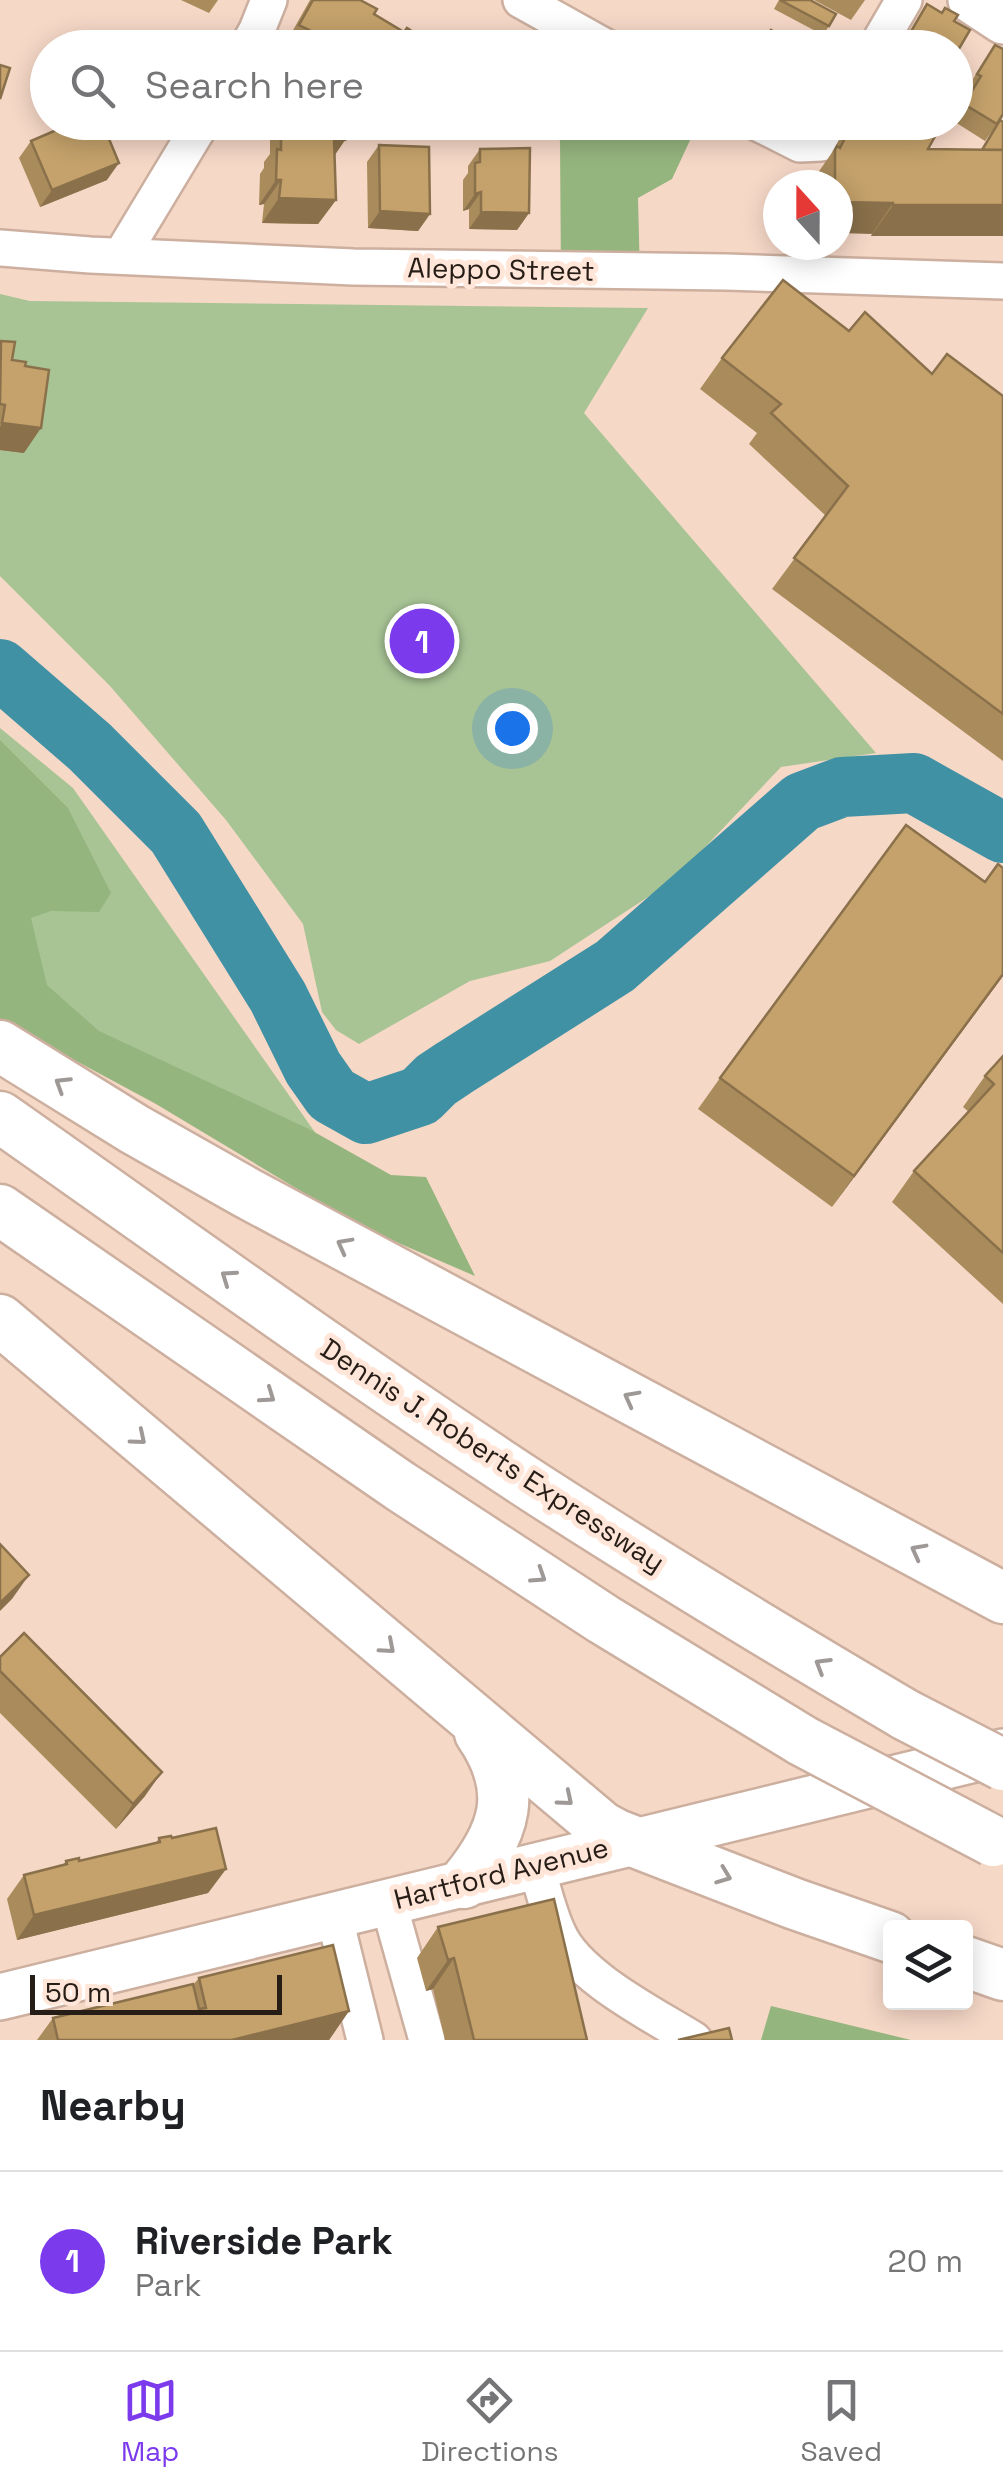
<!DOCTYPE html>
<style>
body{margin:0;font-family:"Space Grotesk",sans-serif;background:#f6f6f6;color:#202124}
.controls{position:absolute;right:30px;bottom:30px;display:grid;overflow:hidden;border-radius:10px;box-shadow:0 5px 25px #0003}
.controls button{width:90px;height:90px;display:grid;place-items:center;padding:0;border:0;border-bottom:2px solid #e0e0e0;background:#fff;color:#202124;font:50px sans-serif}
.compass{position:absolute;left:763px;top:170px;width:90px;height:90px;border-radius:50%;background:#fff;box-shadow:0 5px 25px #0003;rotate:339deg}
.scale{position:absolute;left:30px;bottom:25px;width:252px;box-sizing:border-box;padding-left:10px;border:5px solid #271d17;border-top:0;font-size:28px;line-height:35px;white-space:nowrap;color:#271d17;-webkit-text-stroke:8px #ffe6d9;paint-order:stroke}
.you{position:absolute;left:512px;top:728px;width:35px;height:35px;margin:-25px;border:8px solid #fff;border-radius:50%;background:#1a73e8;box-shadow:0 0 0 15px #1a73e833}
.badge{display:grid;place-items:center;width:65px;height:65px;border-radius:50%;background:#7c3aed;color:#fff;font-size:32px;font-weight:700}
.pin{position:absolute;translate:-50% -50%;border:5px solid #fff;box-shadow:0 2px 10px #0006}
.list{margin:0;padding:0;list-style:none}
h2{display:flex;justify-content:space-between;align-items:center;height:130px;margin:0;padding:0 40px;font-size:42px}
h2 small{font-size:32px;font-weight:400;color:#757577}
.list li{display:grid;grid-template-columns:65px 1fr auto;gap:30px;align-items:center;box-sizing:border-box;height:180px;padding:0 40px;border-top:2px solid #e0e0e0}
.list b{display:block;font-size:38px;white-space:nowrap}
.list p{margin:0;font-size:32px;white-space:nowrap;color:#757577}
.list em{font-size:32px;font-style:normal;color:#757577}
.icon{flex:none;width:55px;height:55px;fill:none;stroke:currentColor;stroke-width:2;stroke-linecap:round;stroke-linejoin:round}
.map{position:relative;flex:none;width:1003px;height:2040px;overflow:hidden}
.search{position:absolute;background:#fff;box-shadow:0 5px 25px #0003;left:30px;right:30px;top:30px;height:110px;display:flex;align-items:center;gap:25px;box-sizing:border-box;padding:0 35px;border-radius:55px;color:#757577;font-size:38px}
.sheet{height:310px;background:#fff}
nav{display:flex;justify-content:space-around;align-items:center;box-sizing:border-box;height:140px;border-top:2px solid #e0e0e0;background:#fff;font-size:28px;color:#757577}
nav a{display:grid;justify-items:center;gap:5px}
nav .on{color:#7c3aed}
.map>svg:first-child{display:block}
.green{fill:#a8c495}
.forest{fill:#95b57e}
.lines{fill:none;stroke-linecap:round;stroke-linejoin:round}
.river{stroke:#4191a5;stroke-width:60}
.minor-casing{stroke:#ccaf9f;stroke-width:40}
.major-casing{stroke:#ccaf9f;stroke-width:50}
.highway-casing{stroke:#ccaf9f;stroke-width:55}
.minor{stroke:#fff;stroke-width:35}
.major{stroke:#fff;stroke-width:45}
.highway{stroke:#fff;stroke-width:50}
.highway-bridge-casing{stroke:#ccaf9f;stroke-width:55;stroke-linecap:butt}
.highway-bridge{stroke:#fff;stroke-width:50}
.wall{fill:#a98b5c}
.shaded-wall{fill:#8a714b}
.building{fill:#c5a26b;stroke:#8a714b;stroke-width:2.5}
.oneway{stroke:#9e9997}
.labels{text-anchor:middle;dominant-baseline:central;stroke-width:10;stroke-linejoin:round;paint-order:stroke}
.street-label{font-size:28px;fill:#271d17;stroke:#ffe6d9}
</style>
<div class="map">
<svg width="1003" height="2040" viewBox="0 0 1003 2040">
<rect width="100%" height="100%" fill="#f6d8c7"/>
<g class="green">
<path d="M0,294L30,301L648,308L584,413L876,753L781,767L674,880L550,961L470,981L359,1044L336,1030L322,1012L303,924L226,820L110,686L0,576Z"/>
<path d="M0,728L73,788L383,1229L0,1010Z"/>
</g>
<g class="forest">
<path d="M572,123H698L672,179L638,198L640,277L561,278L560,141L558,137L571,126Z"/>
<path d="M0,740L68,808L111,893L99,912L51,911L31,918L47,985L99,1031L309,1129L391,1175L426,1177L475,1276L359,1226L156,1104L0,1020Z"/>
<path d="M771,2006L911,2040H761Z"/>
</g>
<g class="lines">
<path class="river" d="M0,669L90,747L176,833L278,997L313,1068L332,1095L366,1114L420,1096L436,1080L454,1068L615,966L802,802L842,787L914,783L1003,833"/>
<defs>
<g id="minor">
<path d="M521,0L607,48"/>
<path d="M247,48L257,30L269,0"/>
<path d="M876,48L904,0"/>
<path d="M756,122L800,144L821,143L833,122"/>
<path d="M0,248L90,255L353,267L726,272L1003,281"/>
<path d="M121,256L202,122"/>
<path d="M536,1865C543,1888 548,1912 558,1933C577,1977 654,2015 694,2040"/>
<path d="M388,1901L427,2040"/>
<path d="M334,1915L365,2040"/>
</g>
<g id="major">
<path d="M971,0L1003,21"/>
<path d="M0,1997L1003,1752"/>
</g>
<g id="highway">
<path d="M0,1046L134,1129L247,1193L1003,1598"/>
<path d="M0,1117C178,1242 355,1370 537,1489C658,1567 782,1642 906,1715"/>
<path d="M0,1210L400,1486L603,1619L803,1741"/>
<path d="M0,1320L602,1827L617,1835L795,1904L890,1937"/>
<path d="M464,1883C506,1832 519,1790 480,1733"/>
<path d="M966,1962L1003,1975"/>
</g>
</defs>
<use href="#minor" class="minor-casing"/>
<use href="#major" class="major-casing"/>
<use href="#highway" class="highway-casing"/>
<use href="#minor" class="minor"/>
<use href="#major" class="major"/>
<use href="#highway" class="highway"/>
<defs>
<g id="highway-bridge">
<path d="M906,1715L1003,1765"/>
<path d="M803,1741L993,1841"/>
</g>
</defs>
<use href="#highway-bridge" class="highway-bridge-casing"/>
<use href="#highway-bridge" class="highway-bridge"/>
</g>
<g class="wall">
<path d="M181,0H218L209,13Z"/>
<path d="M310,0H360L374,14L404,32L438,48H283Z"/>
<path d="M779,0H810L829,26L823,35L774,9Z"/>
<path d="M814,0H865L851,20Z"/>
<path d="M927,4L954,21L956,48H900Z"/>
<path d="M995,45L999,122H1003V236H871L872,234L838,185H813L815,177L831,154L849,122H943L928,149L981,150L992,131L985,141L955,122L956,115L969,93L965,91Z"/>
<path d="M270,122H345V140L334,156L336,200L318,224L262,223L264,204L259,205L260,174L264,168V162L270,154Z"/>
<path d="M31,141L107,180L40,207L19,158Z"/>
<path d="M379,145L430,214L418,231L368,228L367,162Z"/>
<path d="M480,149L529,213L517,230L469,229V209L463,211V180L468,173V166Z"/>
<path d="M849,331L932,374L1003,396V761L772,589L826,516L749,444L757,433L700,389L722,358Z"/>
<path d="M1,341L12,360L24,453L0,450V343Z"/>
<path d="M1003,976L832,1207L698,1109L720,1078Z"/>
<path d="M1003,1056V1304L892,1202L914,1171L969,1112L963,1107L985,1076Z"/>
<path d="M0,1657L145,1796L116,1829L0,1713Z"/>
<path d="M159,1838H172L226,1869L208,1893L17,1940L7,1899L24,1875L63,1865L66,1861H79L156,1843Z"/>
<path d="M438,1927L587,2040H445L433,1989L426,1991L417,1958Z"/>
<path d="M199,1978L349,2011L329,2040H37L53,2018L193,1985Z"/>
</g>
<g class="shaded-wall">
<path d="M334,139L345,140L328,165Z"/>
<path d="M119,163L107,180L40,207L52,190Z"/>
<path d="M276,180H281L264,204L259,205Z"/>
<path d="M481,192L469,209L463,211L475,194Z"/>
<path d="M279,198L336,200L318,224L262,223Z"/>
<path d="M838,202L893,203L872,234L838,233Z"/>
<path d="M893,205H1003V236H871Z"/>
<path d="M380,211L430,214L418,231L368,228Z"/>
<path d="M481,212L529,213L517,230L469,229Z"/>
<path d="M2,423L41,428L24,453L0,450V427Z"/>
<path d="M1003,974V976L832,1207L854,1176Z"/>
<path d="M29,1575L12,1599L0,1611V1603Z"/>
<path d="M162,1772L145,1796L116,1829L133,1804Z"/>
<path d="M226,1869L208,1893L17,1940L34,1915Z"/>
<path d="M454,1958L433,1989L426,1991L448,1960Z"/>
<path d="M349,2011L329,2040H232Z"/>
</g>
<g class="building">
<path d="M313,0H360L377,9L374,14L404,32L407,28L438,48H346L299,25Z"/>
<path d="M780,0H810L836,14L829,26Z"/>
<path d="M927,4L942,13L945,8L958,15L954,21L970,30L956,54V48H908L911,43L906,40Z"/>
<path d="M771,30L803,48H761Z"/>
<path d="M130,34L155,48H124Z"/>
<path d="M995,45L1003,49V114L997,124L964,104L981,76L977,74Z"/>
<path d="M0,65L10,68L0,99Z"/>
<path d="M1000,120L1003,122V150H982Z"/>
<path d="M75,122H102L119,163L52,190L31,141Z"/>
<path d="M287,122H345V140L334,139L336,200L279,198L281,180H276L277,149L281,150V138L288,137Z"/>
<path d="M853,122H943L928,149L1003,150V205H893V203L838,202V185H835V150L837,146L840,148Z"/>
<path d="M379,145L429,147L430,214L380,211Z"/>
<path d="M530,148L529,213L481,212V192L475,194V163L480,162V149Z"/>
<path d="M783,280L849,331L865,312L932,374L947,354L1003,396V714L794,558L848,486L771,413L781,404L722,358Z"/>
<path d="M1,341L15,342L12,360L26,362L25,366L49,370L41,428L2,423L5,405L0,404Z"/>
<path d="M906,825L985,882L998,864L1003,868V974L854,1176L720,1078Z"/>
<path d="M1003,1056V1253L914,1171L994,1084L985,1076Z"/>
<path d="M0,1544L29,1575L0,1603Z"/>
<path d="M24,1633L162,1772L133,1804L0,1671V1657Z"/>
<path d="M216,1828L226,1869L34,1915L24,1875L67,1864L66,1861L79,1858V1861L160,1842L159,1838L171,1836L172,1838Z"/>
<path d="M554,1899L587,2040H474L454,1958L448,1960L438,1927Z"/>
<path d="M333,1945L349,2011L232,2040H58L53,2018L193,1984L199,2009L206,2008L199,1978Z"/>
<path d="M729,2028L732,2040H678Z"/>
</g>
<defs><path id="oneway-chevron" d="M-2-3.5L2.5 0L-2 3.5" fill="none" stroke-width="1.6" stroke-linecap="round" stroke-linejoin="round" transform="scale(2.5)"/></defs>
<g class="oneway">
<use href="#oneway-chevron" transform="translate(62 1084) rotate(-148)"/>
<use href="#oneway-chevron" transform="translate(344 1245) rotate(-152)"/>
<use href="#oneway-chevron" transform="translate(228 1277) rotate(-145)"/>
<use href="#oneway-chevron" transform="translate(268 1396) rotate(35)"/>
<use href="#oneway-chevron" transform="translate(631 1398) rotate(-152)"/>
<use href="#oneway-chevron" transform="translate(139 1438) rotate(40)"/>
<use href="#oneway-chevron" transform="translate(918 1551) rotate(-152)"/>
<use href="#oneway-chevron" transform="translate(539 1576) rotate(33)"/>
<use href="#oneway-chevron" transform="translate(388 1647) rotate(41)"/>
<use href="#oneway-chevron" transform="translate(822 1665) rotate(-149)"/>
<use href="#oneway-chevron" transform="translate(566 1799) rotate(40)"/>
<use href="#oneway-chevron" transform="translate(724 1876) rotate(21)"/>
</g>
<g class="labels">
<g class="street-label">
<text transform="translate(501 269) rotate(1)">Aleppo Street</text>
<text transform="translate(493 1455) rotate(33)">Dennis J. Roberts Expressway</text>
<text transform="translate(501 1873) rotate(-14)">Hartford Avenue</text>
</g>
</g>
</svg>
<div class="controls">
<button><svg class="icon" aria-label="layers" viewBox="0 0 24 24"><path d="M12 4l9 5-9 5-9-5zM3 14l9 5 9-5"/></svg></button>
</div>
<svg class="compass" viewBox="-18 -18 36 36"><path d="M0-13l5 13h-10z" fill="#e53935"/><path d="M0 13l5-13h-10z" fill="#757577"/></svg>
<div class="scale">50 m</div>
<div class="you"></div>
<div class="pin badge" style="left:422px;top:641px">1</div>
<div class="search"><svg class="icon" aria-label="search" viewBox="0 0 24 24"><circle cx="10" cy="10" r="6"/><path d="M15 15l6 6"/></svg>Search here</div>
</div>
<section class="sheet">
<h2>Nearby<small></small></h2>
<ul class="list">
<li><span class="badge">1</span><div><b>Riverside Park</b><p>Park</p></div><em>20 m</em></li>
</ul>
</section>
<nav>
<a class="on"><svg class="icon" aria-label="map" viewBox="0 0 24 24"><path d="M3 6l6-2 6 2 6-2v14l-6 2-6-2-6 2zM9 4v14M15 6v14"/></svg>Map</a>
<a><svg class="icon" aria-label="directions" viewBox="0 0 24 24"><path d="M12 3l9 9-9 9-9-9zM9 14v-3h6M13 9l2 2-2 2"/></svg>Directions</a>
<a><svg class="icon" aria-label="saved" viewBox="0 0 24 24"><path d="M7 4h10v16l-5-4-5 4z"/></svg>Saved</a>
</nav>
